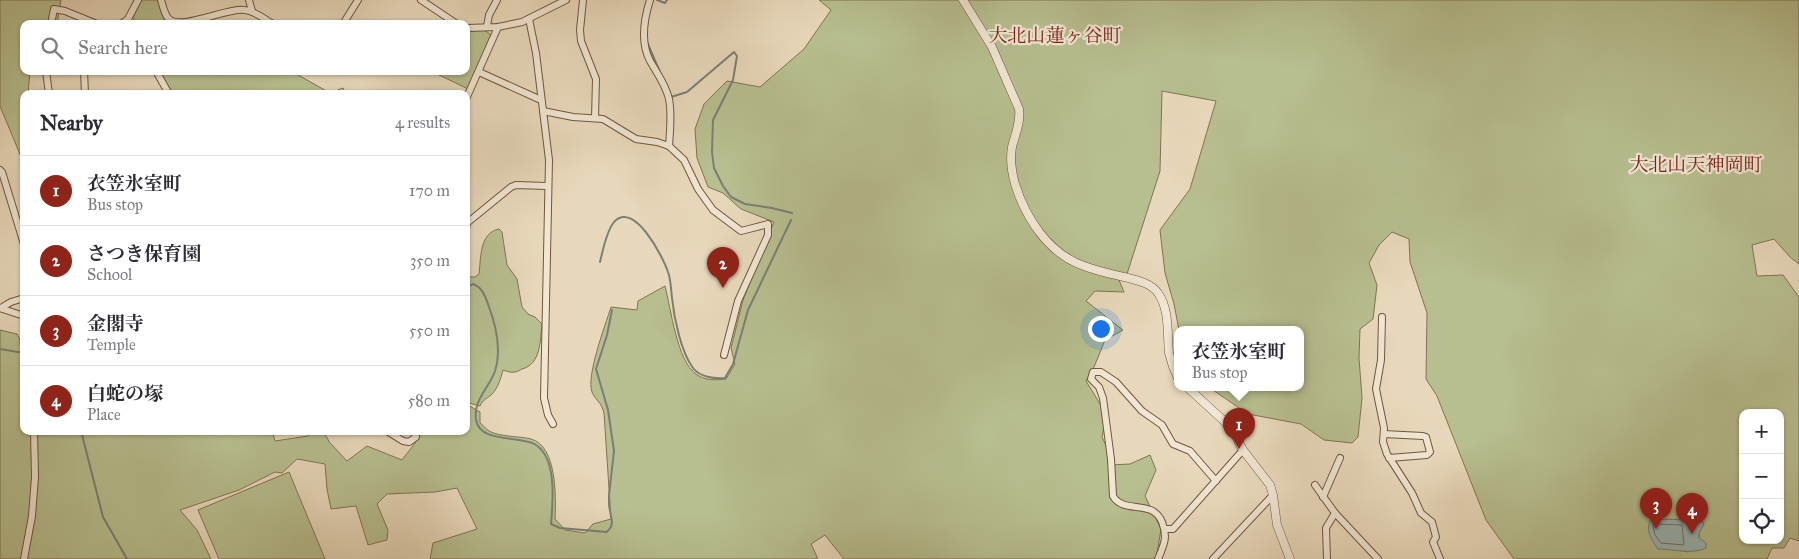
<!DOCTYPE html>
<meta charset="utf-8">
<style>
body{margin:0;font-family:"IM FELL Great Primer","Noto Serif JP",serif;background:#f7f7f7;color:#2b2b33}
.controls{position:absolute;right:15px;bottom:15px;display:grid;overflow:hidden;border-radius:10px;box-shadow:0 1px 4px #0004}
.controls button{width:45px;height:45px;display:grid;place-items:center;padding:0;border:0;border-bottom:1px solid #e1e1e2;background:#fff;color:#2b2b33;font:25px sans-serif}
.you{position:absolute;left:1100px;top:328px;width:18px;height:18px;margin:-12px;border:4px solid #fff;border-radius:50%;background:#1a73e8;box-shadow:0 0 0 8px #1a73e833}
.badge{display:grid;place-items:center;width:32px;height:32px;border-radius:50%;background:#8f2418;color:#fff;font-size:16px;font-weight:700}
.pin{position:absolute;translate:-50% -41px;filter:drop-shadow(0 1px 2px #0008)}
.pin::after{content:'';position:absolute;top:26px;width:18px;height:15px;background:inherit;clip-path:polygon(0 0,100% 0,50% 100%)}
.popup{position:absolute;left:1174px;top:326px;width:130px;height:65px;box-sizing:border-box;display:grid;place-content:center;border-radius:10px;background:#fff;filter:drop-shadow(0 1px 4px #0005);font-size:16px;white-space:nowrap;color:#7c7c81}
.popup b{font-size:19px;color:#2b2b33}
.popup::after{content:'';position:absolute;left:50%;top:100%;margin-left:-10px;border:10px solid transparent;border-top-color:#fff}
.list{margin:0;padding:0;list-style:none}
h2{display:flex;justify-content:space-between;align-items:center;height:65px;margin:0;padding:0 20px;font-size:21px}
h2 small{font-size:16px;font-weight:400;color:#7c7c81}
.list li{display:grid;grid-template-columns:32px 1fr auto;gap:15px;align-items:center;box-sizing:border-box;height:70px;padding:0 20px;border-top:1px solid #e1e1e2}
.list b{display:block;font-size:19px;white-space:nowrap}
.list p{margin:0;font-size:16px;white-space:nowrap;color:#7c7c81}
.list em{font-size:16px;font-style:normal;color:#7c7c81}
.icon{flex:none;width:28px;height:28px;fill:none;stroke:currentColor;stroke-width:2;stroke-linecap:round;stroke-linejoin:round}
.map{position:relative;flex:none;width:1799px;height:559px;overflow:hidden}
.search{position:absolute;background:#fff;box-shadow:0 1px 4px #0004;left:20px;top:20px;width:450px;height:55px;display:flex;align-items:center;gap:12px;box-sizing:border-box;padding:0 18px;border-radius:10px;color:#7c7c81;font-size:19px}
.panel{position:absolute;background:#fff;box-shadow:0 1px 4px #0004;left:20px;top:90px;width:450px;height:345px;border-radius:10px}
.map>svg:first-child{display:block}
.green{fill:#b7be8f;stroke:#807450;fill-rule:evenodd}
.water{fill:#9ab8b9;stroke:#797f75}
.lines{fill:none;stroke-linecap:round;stroke-linejoin:round}
.shore{stroke:#717164;stroke-width:1}
.stream{stroke:#797f75;stroke-width:2}
.minor-casing{stroke:#70563b;stroke-width:8}
.tertiary-casing{stroke:#70563b;stroke-width:9}
.minor{stroke:#f0e6d3;stroke-width:6}
.tertiary{stroke:#f0e6d3;stroke-width:8}
.labels{text-anchor:middle;dominant-baseline:central;stroke-width:4.5;stroke-linejoin:round;paint-order:stroke}
.neighbourhood-label{font-size:19px;fill:#7a1f14;stroke:#f0e6d3}
</style>
<div class="map">
<svg width="1799" height="559" viewBox="0 0 1799 559">
<rect width="100%" height="100%" fill="#e8d8bb"/>
<filter id="stains"><feTurbulence type="fractalNoise" baseFrequency=".004" numOctaves="4"/><feColorMatrix values="0 0 0 0 .2 0 0 0 0 .09 0 0 0 0 .02 0 0 0 .5 -.17"/></filter>
<radialGradient id="worn" r=".72"><stop offset=".6" stop-color="#630" stop-opacity="0"/><stop offset="1" stop-color="#630" stop-opacity=".3"/></radialGradient>
<g class="green">
<path d="M0,0H61L57,24H24V71H30L28,94H24V159H22L0,106Z"/>
<path d="M141,0H159C160,10 163,17 170,24H136L133,18Z"/>
<path d="M819,0H1799V264L1790,257L1774,239L1752,245L1757,276L1783,275L1799,297V541L1790,538L1784,548H1772L1767,559H1514L1486,520L1437,396L1426,379L1427,313L1410,262L1409,239L1392,232L1379,245L1369,263L1377,285L1373,319L1360,329L1359,358L1362,398L1358,437L1352,443L1324,440L1301,424L1248,414L1210,388H1300V330H1179L1174,304L1165,273L1160,230L1190,189L1216,101L1162,91L1160,171L1127,274L1119,280L1124,292L1095,291L1086,301L1123,330L1105,340L1094,367L1086,381L1102,407L1105,422L1102,437L1109,452L1110,465L1130,464L1150,455L1156,470L1145,496L1161,529L1157,554L1155,559H844L825,535L811,544L818,559H430L433,543L477,529L457,488L435,492L387,494L377,504L388,530L387,540L368,545L356,506L331,509L327,489L325,464L297,459L282,473L275,472L239,490L180,510L197,530L211,559H0V330L17,334L20,339V345L24,346V431H272L275,441L308,436L312,431H323L330,443L347,461L367,446L402,460L419,438L421,431H466V404L480,412V423C483,425 486,429 489,431C499,437 520,436 531,439C557,446 556,497 555,519L565,530L585,533L593,524L611,519L604,413C601,401 595,400 592,392C586,376 605,326 611,307L637,310L638,301L665,286C671,309 677,361 696,374C705,381 716,380 726,379L735,364L731,348L743,300L774,222L741,209L723,193L708,187L697,158L695,129L704,104L727,81L760,87L804,49L831,10ZM1743,413H1780V540H1743ZM1651,519L1701,520L1704,524L1699,533V538L1688,552L1674,549Z"/>
<path d="M482,30L486,31L491,35L468,89L431,71H466V32Z"/>
<path d="M159,71H291L330,93L343,88L346,94H173Z"/>
<path d="M499,229L502,232L507,265L517,279L522,307L528,314L535,317L542,324C540,341 541,364 522,369C520,370 517,372 515,372C511,373 506,371 503,370C501,378 498,388 492,394C487,399 483,399 480,406L466,402V280L470,277H475L479,274C481,259 479,233 499,229Z"/>
<path d="M289,472L325,559H219L198,510Z"/>
</g>
<path class="water" d="M1651,519L1701,520L1704,524L1699,533V538L1706,543V548C1692,555 1674,549 1658,549C1651,539 1645,531 1651,519Z"/>
<g class="lines">
<path class="shore" d="M1656,524L1682,525L1684,545L1661,543L1655,535L1653,526Z"/>
<g class="stream">
<path d="M657,0L665,3L667,0"/>
<path d="M647,27V42L660,72"/>
<path d="M671,97L687,92L734,52L737,56L733,80L713,120L712,152L714,168L723,186L731,197L745,204L772,208L792,213"/>
<path d="M600,262C603,250 606,232 614,222C634,200 663,257 668,272C671,280 671,290 672,298C674,318 681,352 693,368C700,377 714,379 725,378L733,364L748,310L791,220"/>
<path d="M466,288L473,284C482,287 485,296 488,304C496,325 502,349 495,371C489,388 473,400 476,420C480,444 522,435 536,445C557,459 553,501 551,524L560,528L607,532L611,527L612,522L609,505V495L614,451L608,410L596,369L607,335L612,310"/>
<path d="M0,349L24,353"/>
<path d="M81,431L103,517L127,559"/>
</g>
<defs>
<g id="minor">
<path d="M161,0C163,6 164,13 168,18C180,32 227,7 245,10C255,11 264,19 273,24"/>
<path d="M249,0L252,11"/>
<path d="M421,0L457,24"/>
<path d="M583,0L580,30L581,41L596,79L595,118"/>
<path d="M650,0C644,19 640,42 650,61C657,73 666,85 669,99C672,114 670,131 669,146"/>
<path d="M529,19L536,53L549,160L544,398L548,415L553,424"/>
<path d="M51,24L54,9L65,11L97,24"/>
<path d="M121,24L128,19L138,0"/>
<path d="M343,24L358,0"/>
<path d="M487,26L489,15L497,0"/>
<path d="M466,28L498,27L522,22L566,0"/>
<path d="M46,71L49,94"/>
<path d="M84,71L85,94"/>
<path d="M156,71L169,94"/>
<path d="M479,72L541,100"/>
<path d="M466,99L498,27"/>
<path d="M543,111L573,117L603,119L636,139L657,142L669,146L684,160L698,189L713,210L741,231L768,224V235L738,301L724,355"/>
<path d="M0,170L2,172L24,244"/>
<path d="M466,228L467,223L511,187L516,185L547,186"/>
<path d="M0,308L24,316"/>
<path d="M1,308L11,302L24,298"/>
<path d="M1382,317L1381,360L1376,389L1384,428L1383,442L1387,454L1412,493L1421,513L1432,522L1436,537L1433,542L1440,559"/>
<path d="M387,431L403,441L409,442L416,437L414,431"/>
<path d="M1384,434L1423,436L1426,437L1430,452L1427,455L1389,458"/>
<path d="M1315,485L1335,513L1378,559"/>
<path d="M1323,497L1340,458"/>
<path d="M1165,529H1173L1243,450"/>
<path d="M24,559L32,516L35,477L34,431"/>
<path d="M1158,559C1164,545 1168,537 1162,522C1152,498 1124,515 1113,496L1111,459L1103,398L1099,387L1091,379L1093,372H1101L1116,382L1142,411L1162,425L1173,444L1190,451L1216,481"/>
<path d="M1213,559L1273,495"/>
<path d="M1327,559L1326,528L1335,513"/>
</g>
<g id="tertiary">
<path d="M963,0L992,47L1019,109C1021,122 1015,135 1012,147C1010,158 1012,173 1015,184C1026,219 1049,254 1084,266C1097,271 1111,274 1124,277C1136,280 1151,283 1158,293C1170,310 1167,334 1169,353C1171,362 1174,370 1178,378"/>
<path d="M1188,388L1223,420L1233,431L1243,450L1270,485L1273,495L1277,525L1290,559"/>
</g>
</defs>
<use href="#minor" class="minor-casing"/>
<use href="#tertiary" class="tertiary-casing"/>
<use href="#minor" class="minor"/>
<use href="#tertiary" class="tertiary"/>
</g>
<g class="labels">
<g class="neighbourhood-label">
<text x="1055" y="35">大北山蓮ヶ谷町</text>
<text x="1696" y="164">大北山天神岡町</text>
</g>
</g>
<rect width="100%" height="100%" filter="url(#stains)"/>
<rect width="100%" height="100%" fill="url(#worn)"/>
</svg>
<div class="controls">
<button>+</button>
<button>−</button>
<button><svg class="icon" aria-label="locate" viewBox="0 0 24 24"><circle cx="12" cy="12" r="6"/><path d="M12 2v4M12 18v4M2 12h4M18 12h4"/></svg></button>
</div>
<div class="you"></div>
<div class="pin badge" style="left:1239px;top:449px">1</div>
<div class="popup"><b>衣笠氷室町</b>Bus stop</div>
<div class="pin badge" style="left:723px;top:288px">2</div>
<div class="pin badge" style="left:1656px;top:529px">3</div>
<div class="pin badge" style="left:1692px;top:534px">4</div>
<div class="search"><svg class="icon" aria-label="search" viewBox="0 0 24 24"><circle cx="10" cy="10" r="6"/><path d="M15 15l6 6"/></svg>Search here</div>
<section class="panel">
<h2>Nearby<small>4 results</small></h2>
<ul class="list">
<li><span class="badge">1</span><div><b>衣笠氷室町</b><p>Bus stop</p></div><em>170 m</em></li>
<li><span class="badge">2</span><div><b>さつき保育園</b><p>School</p></div><em>350 m</em></li>
<li><span class="badge">3</span><div><b>金閣寺</b><p>Temple</p></div><em>550 m</em></li>
<li><span class="badge">4</span><div><b>白蛇の塚</b><p>Place</p></div><em>580 m</em></li>
</ul>
</section>
</div>
